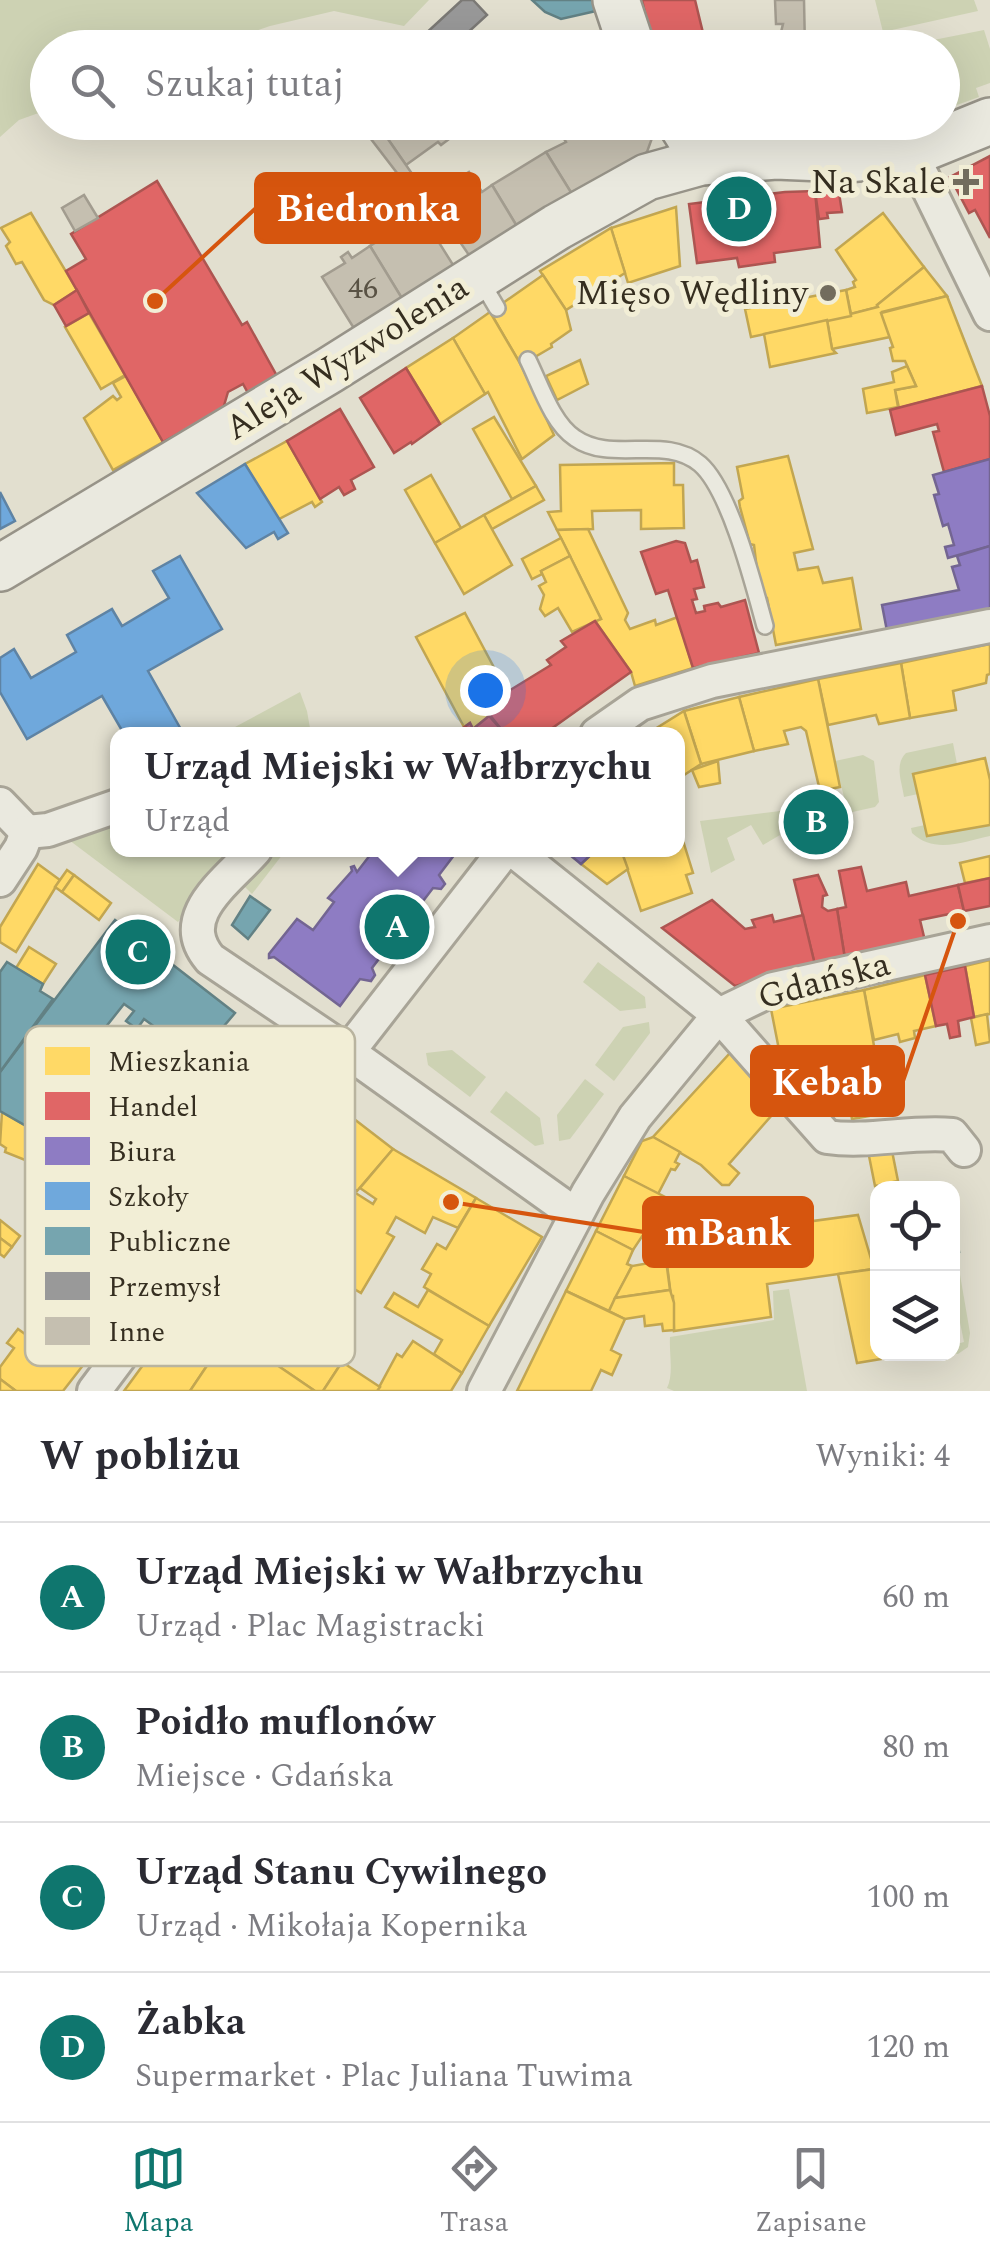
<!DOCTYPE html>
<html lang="pl">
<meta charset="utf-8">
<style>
body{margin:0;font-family:Spectral,serif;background:#f7f7f7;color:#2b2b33}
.controls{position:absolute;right:30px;bottom:30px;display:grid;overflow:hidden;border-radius:20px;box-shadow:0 10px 40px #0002}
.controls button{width:90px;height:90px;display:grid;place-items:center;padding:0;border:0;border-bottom:2px solid #e1e1e2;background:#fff;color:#2b2b33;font:50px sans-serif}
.you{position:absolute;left:485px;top:690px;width:35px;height:35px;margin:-25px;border:8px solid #fff;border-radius:50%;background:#1a73e8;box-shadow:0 0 0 15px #1a73e833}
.badge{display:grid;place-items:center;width:65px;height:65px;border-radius:50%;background:#0f766e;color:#fff;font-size:32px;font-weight:700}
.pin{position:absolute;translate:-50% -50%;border:5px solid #fff;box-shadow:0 2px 10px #0006}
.popup{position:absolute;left:110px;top:727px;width:575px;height:130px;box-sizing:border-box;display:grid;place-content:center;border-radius:20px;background:#fff;filter:drop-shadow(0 2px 8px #0005);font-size:32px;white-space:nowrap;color:#7c7c81}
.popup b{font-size:38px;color:#2b2b33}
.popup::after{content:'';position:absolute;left:50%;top:100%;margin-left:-20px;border:20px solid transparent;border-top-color:#fff}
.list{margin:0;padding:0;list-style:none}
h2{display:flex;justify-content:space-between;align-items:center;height:130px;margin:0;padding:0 40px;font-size:42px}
h2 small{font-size:32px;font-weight:400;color:#7c7c81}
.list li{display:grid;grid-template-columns:65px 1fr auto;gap:30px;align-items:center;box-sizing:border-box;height:150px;padding:0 40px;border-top:2px solid #e1e1e2}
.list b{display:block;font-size:38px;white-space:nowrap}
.list p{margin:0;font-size:32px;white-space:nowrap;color:#7c7c81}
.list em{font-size:32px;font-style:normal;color:#7c7c81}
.icon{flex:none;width:55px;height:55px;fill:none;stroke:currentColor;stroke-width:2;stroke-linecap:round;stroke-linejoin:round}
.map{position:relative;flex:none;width:990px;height:1391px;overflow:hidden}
.search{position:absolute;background:#fff;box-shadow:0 10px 40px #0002;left:30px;right:30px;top:30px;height:110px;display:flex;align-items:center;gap:25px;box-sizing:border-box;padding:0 35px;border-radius:55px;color:#7c7c81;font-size:38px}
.sheet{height:730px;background:#fff}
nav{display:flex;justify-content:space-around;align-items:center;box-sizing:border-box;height:140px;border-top:2px solid #e1e1e2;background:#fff;font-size:28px;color:#7c7c81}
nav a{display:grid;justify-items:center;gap:5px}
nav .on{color:#0f766e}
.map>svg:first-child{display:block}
.green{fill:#cdd2b3}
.homes{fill:#ffd966;stroke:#c2a651;stroke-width:2.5}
.shops{fill:#e06666;stroke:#ad5551;stroke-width:2.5}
.offices{fill:#8e7cc3;stroke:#736592;stroke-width:2.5}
.schools{fill:#6fa8dc;stroke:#5e83a4;stroke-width:2.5}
.public{fill:#76a5af;stroke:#628184;stroke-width:2.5}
.industry{fill:#999;stroke:#7b7975;stroke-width:2.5}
.building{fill:#c5bfb0;stroke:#a29c8f;stroke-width:2.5}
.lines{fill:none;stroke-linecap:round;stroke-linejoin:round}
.lane-casing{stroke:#a8a497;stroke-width:20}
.street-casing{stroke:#a8a497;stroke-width:38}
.secondary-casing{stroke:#979388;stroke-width:50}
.lane{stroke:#eae9df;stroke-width:15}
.street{stroke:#eae9df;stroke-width:32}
.secondary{stroke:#eae9df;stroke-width:45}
.poi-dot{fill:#726c5d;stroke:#f2eed6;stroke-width:4}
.labels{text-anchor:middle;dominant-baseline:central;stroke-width:10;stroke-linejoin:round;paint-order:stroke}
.number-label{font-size:30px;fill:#595244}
.poi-label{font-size:35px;fill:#352e20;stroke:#f2eed6;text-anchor:end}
.street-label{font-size:35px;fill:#352e20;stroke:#f2eed6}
.key{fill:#f2eed6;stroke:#b9b49f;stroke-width:2.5}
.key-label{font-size:28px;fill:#352e20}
.leader{fill:none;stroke:#d6550e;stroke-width:4}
.callout-dot{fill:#d6550e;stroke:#f2eed6;stroke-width:4}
.callout{fill:#d6550e;stroke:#d6550e;stroke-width:4}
.callout-label{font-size:38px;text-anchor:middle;font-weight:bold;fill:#fff}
</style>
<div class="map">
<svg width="990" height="1391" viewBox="0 0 990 1391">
<rect width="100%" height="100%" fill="#e2dfcf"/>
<g class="green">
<path d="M0,0H429L404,26L334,11L270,26L208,47L48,48L47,110L19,120L0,137Z"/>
<path d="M875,0H974L978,11L883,32Z"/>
<path d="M984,30L990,49V83L976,88L979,97L943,110L942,48L898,47Z"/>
<path d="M300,692L307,711L311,734H222Z"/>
<path d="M953,743L957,764L914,774L918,794L904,797C902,782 894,765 906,753Z"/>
<path d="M863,755L874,761L879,802L875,807L848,813L835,761Z"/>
<path d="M788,810L791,822L779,831L780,835L763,845L751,825L727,838L735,860L711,873L700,821Z"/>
<path d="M117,820V850H235L178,922L65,837Z"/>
<path d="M925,825L928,836L990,825V836C963,842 934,854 912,833L911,828Z"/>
<path d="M272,850H286L252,894L243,885Z"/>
<path d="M598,962L645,997L646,1008L620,1011L583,982Z"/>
<path d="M649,1022L650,1033L614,1081L595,1065L623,1027Z"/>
<path d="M452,1050L486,1077L470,1097L428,1065L426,1053Z"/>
<path d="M585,1079L604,1094L570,1139L559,1141L557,1115Z"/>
<path d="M506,1091L540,1118L544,1144L535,1146L490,1112Z"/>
<path d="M953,1257H957L970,1333L968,1347L958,1354L953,1353V1345L964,1342L953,1289Z"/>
<path d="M789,1289L807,1391H674L667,1388C674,1373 669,1355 670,1337L774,1320L773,1291Z"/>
</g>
<g class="homes">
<path d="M676,207L680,266L628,283L611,228Z"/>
<path d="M31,213L77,290L54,305L44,300L22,262L16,264L6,246L10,242L1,228Z"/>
<path d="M883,213L924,267L877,305L878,307L851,314L846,290L855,287L853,282L856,280L836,250Z"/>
<path d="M611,228L625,273L566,310L540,271Z"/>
<path d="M924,267L947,296L882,312L890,337L832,349L827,320L878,307L877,305Z"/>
<path d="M543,275L566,310L571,330L551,344L552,347L521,365L490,312Z"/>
<path d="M846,290L851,316L751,337L745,309Z"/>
<path d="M947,296L982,386L899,408L895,390L916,386L905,361H893L890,348L893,347L881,313Z"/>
<path d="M490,312L521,365L554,435L522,459L488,392L485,394L453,338Z"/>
<path d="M89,313L125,375L101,389L65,327Z"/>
<path d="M827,320L832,349L836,353L770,367L764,334Z"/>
<path d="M453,338L485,394L440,424L406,368Z"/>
<path d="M580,360L588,384L557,400L546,376Z"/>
<path d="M907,366L916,386L895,390L898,407L867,413L863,389L894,382L892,372Z"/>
<path d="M126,376L163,442L113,470L84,418L113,396L117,400L121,397L113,383Z"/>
<path d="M494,417L536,486L512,499L473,429Z"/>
<path d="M287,441L322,502L315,507L312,502L277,520L245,464Z"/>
<path d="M788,456L813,549L794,553L798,570L818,567L823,583L852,578L861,629L776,645L767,598H764L758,578L754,545L750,544L740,507L739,501L743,498L737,467Z"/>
<path d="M674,463V485H683L684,528L641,529V510L592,511L593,529L557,530L548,512L561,511L560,465Z"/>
<path d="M431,475L461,528L435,543L405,490Z"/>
<path d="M536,486L544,500L492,529L484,515Z"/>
<path d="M484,515L512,565L464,594L435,543Z"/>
<path d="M588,529L628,613L625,620L630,629L655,620L656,625L678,617L693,668L635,686L631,672L595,621L601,619L557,530Z"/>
<path d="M561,538L570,556L541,571L542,574L532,579L522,559Z"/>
<path d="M570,556L601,619L572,632L558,608L545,616L540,609L544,595L539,586L546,582L541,571Z"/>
<path d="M465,613L507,692L506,698L486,710L489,716L473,729L470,723L464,727L416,637Z"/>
<path d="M990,644V674L987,675L986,683L953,691L956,710L910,718L901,663Z"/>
<path d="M901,663L910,718L879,724L876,715L828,725L818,679Z"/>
<path d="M818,679L840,787L820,791L806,731L801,727L784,731L788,744L754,751L739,697Z"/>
<path d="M739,697L754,751L701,764L684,711Z"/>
<path d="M684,711L701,764L678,779L677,784V734H647Z"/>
<path d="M985,758L990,780V825L927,836L913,774Z"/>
<path d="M718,761L720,783L699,787L692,770Z"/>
<path d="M680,831L693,873L686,875L692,893L641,911L621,850H677V832Z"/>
<path d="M596,850H621L628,869L607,884L581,864Z"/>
<path d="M990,856V878L965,883L960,863Z"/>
<path d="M38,864L60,880L16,952L0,942V927Z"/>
<path d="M67,870L74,875L62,892L55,887Z"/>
<path d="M74,875L111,903L99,920L62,892Z"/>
<path d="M29,947L56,964L43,984L16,968Z"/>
<path d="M990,960V1014L974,1017L965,966Z"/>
<path d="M925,975L936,1026L914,1031L915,1038L900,1042L898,1034L874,1040L864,990Z"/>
<path d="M864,990L886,1113L852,1119L841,1059L783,1070L771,1009Z"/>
<path d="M987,1014L990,1042L976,1045L971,1018Z"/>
<path d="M239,1029L255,1042L261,1035L285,1053H290L289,1068L300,1077L241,1156L220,1141L240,1113L224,1102L237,1087L211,1066Z"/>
<path d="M730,1053L763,1083L753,1094L772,1115L729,1164L739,1173L729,1185H722L701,1165L653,1137Z"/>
<path d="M108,1069L123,1080L127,1075L135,1081L133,1084L163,1107L145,1131L92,1091Z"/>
<path d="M99,1097L110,1105L94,1126L83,1117Z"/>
<path d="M110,1105L121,1113L105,1134L94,1126Z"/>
<path d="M161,1110L179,1124L163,1145L145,1131Z"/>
<path d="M2,1112L56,1143L40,1166L5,1152L6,1148L0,1144Z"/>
<path d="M345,1112L393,1149L357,1191L346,1182L326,1209L285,1177L333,1114Z"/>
<path d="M121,1113L132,1121L116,1143L105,1134Z"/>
<path d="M179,1124L193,1134L177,1155L163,1145Z"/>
<path d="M191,1137L202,1145L187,1163L177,1155Z"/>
<path d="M653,1137L680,1152L675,1162L679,1164L675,1170L671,1169L658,1194L624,1176L642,1141Z"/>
<path d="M202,1145L211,1152L197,1171L187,1163Z"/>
<path d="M168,1148L218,1186L182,1234L130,1198L143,1181L137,1176L146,1164L152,1169Z"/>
<path d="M393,1149L476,1198L458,1228L433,1217L425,1233L396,1217L387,1233L394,1237L361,1293L297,1255L354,1192L373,1204L376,1199L360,1188Z"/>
<path d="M892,1151L898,1181L875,1186L869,1156Z"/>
<path d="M211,1152L232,1167L218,1186L197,1171Z"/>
<path d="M624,1176L673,1201L664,1216V1225H657V1213L651,1211L653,1220L633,1250L596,1231Z"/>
<path d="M129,1194L130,1198L182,1234L158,1265L105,1226Z"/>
<path d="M476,1198L542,1237L489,1326L424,1287L431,1274L422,1269L437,1244L446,1249Z"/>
<path d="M858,1215L874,1269L767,1284L771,1317L674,1331L673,1296H671L664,1241Z"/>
<path d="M0,1220L20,1236L12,1247L0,1238Z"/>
<path d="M105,1226L158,1265L134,1296L77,1252L82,1246L87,1250Z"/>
<path d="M596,1231L633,1250L627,1264L632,1266L609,1311L566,1291Z"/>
<path d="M0,1238L12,1247L4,1257L0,1254Z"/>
<path d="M83,1257L134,1296L91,1355L38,1316L60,1286L54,1282L63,1270L69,1275Z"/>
<path d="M666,1260L670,1290L615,1298L632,1266Z"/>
<path d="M874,1269L878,1286V1354H892L893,1357L857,1363L838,1274Z"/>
<path d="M268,1289L287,1305L277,1320L254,1305Z"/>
<path d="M428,1290L489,1326L462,1373L434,1354L442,1340L385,1307L394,1293L418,1307Z"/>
<path d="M670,1290L674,1303V1330L663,1331L662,1324L645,1326L644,1316L625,1319L609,1311L615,1298Z"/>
<path d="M566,1291L625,1319L611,1350L621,1355L612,1375L601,1370L591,1391H517Z"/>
<path d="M195,1297L257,1338L250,1348L187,1305Z"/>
<path d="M187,1305L229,1333L190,1391H124Z"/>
<path d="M38,1316L91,1355L63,1391H16L0,1379V1367L14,1348L7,1343L18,1329L25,1334Z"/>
<path d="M271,1316L283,1324L261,1355L250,1348Z"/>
<path d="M292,1330L342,1362L323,1391H315L271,1361Z"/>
<path d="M229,1333L271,1361L315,1391H190Z"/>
<path d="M413,1341L462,1373L451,1391H377L397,1354L402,1357Z"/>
<path d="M342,1362L380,1387L377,1391H323Z"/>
<path d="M0,1379L16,1391H0Z"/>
</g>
<g class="shops">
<path d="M642,0H695L704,37L679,48H657L651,38Z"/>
<path d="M704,37L736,48H679Z"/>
<path d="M799,122H832L831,130Z"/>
<path d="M990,156V238L975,210L969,213L950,177Z"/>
<path d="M157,181L242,325L247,322L277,376L248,393L243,384L228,392L223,409L163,442L66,271L86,259L71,234Z"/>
<path d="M815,191L820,247L774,253L775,262L739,267L737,258L697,263L689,204L785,192Z"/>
<path d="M815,191L839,193L842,212L827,213L828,218L819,219Z"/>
<path d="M77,290L89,313L66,326L54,305Z"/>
<path d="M406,368L440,424L412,444L411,442L394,453L360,398Z"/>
<path d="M982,386L990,416V459L944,472L933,432L939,431L937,424L896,435L890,410Z"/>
<path d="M340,409L374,467L351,480L355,489L344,495L339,487L320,499L287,441Z"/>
<path d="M676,541L685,543L691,562L697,560L704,587L694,589L697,599L692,600L696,613L705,611L704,606L718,603L721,607L745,600L759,653L693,668L668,590L656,594L641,552Z"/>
<path d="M595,621L631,672L544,734H505L486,710L506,698L507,692L551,665L547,660L566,647L561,641Z"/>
<path d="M489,716L505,734H455L470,723L473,729Z"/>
<path d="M861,867L867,891L906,882L909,896L958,885L964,911L920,920L925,941L845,959L837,909L846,907L839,871Z"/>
<path d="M818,875L827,895L823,896L822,907L828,911L837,909L845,959L815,965L794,880Z"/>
<path d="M990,878V906L964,911L958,885Z"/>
<path d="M712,900L745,929L755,927L752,920L772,915L774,922L803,915L815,965L735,986L662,928Z"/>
<path d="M965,966L974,1017L958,1021L960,1036L950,1038L947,1024L936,1026L925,975Z"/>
</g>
<g class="offices">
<path d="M990,459V546L948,558L945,547L954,545L948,524L943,526L934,495L939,494L933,475Z"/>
<path d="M990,546V611L887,631L882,605L959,590L952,567L960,565L957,556Z"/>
<path d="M374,850H458L439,875L445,884L441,889L433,888L372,968L375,975L371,981L360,979L340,1006L274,957L269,958V954L297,919L313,930L334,902L328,898L352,871L351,867L354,866L357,872Z"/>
<path d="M564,850H596L581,864Z"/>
</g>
<g class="schools">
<path d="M245,464L288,533L278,539L274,532L246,548L197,493Z"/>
<path d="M0,492L15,521L0,529Z"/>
<path d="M180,556L222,629L148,671L183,733L124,734L102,696L27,739L0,692V658L14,649L31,678L76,652L67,635L112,609L122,626L169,598L153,571Z"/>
</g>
<g class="public">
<path d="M532,0H594L596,11L561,19L545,12Z"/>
<path d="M250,896L270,910L248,939L232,925Z"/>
<path d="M115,920L235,1013L196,1059L176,1043L173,1047L160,1037L163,1033L144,1019L137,1029L126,1021L134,1011L124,1004L101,1033L106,1038L91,1059L84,1055L51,1099L46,1097L40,1108L67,1127L56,1143L0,1111V1072Z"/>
<path d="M7,962L43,984L40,991L53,999L0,1072V972Z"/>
<path d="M955,1222L959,1252L952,1253V1223Z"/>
</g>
<path class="industry" d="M462,0H473L487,15L451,48H410Z"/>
<g class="building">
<path d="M775,0H804L805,48H777L783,24H776Z"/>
<path d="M403,122H449L457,133L441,145L438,142L406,165L383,132Z"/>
<path d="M554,122H645L652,138L647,152L572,194L546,152L566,142Z"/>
<path d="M832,122H896L897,126L831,130Z"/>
<path d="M383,132L422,188L400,201L387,179L397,173L371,139Z"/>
<path d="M546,152L572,194L518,228L492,185Z"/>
<path d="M469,172L482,192L492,185L518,228L471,258L434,204L455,191L451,183Z"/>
<path d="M84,195L98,218L75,231L62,208Z"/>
<path d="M421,214L455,268L403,300L370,246Z"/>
<path d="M370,246L403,300L355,330L322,277L345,263L341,257L348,252L352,258Z"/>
</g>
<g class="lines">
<defs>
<g id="lane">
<path d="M481,281L497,308"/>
<path d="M528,360C540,384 552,423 575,438C612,464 665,434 700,464C730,490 754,586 765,626"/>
</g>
<g id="street">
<path d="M911,153L990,314"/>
<path d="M597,734L640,704L712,681L990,626"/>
<path d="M0,804L27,832"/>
<path d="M27,832L48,830L117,806"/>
<path d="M255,850C227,882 174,916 210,959L348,1052L576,1215"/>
<path d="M513,850L719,1015L827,1137C869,1143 910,1131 952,1135L964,1150"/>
<path d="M0,880L21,848L27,832"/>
<path d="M94,1391L348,1052L505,850"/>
<path d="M484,1391L588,1193L635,1117L719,1015L773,989L990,941"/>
</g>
<g id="secondary">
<path d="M616,0L632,48"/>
<path d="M680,122L692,141L701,162"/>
<path d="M0,568L330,370L557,227L647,177L701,162L776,156L847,159L911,153L990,121"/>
</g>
</defs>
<use href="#lane" class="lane-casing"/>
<use href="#street" class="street-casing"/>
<use href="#secondary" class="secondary-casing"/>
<use href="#lane" class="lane"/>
<use href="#street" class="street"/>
<use href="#secondary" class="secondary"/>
</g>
<g class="poi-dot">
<path d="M961 167h10v10h10v10h-10v10h-10v-10h-10v-10h10z"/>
<circle cx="828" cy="293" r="10"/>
</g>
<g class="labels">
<g class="number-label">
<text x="363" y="289">46</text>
</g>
<g class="poi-label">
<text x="946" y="182">Na Skale</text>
<text x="808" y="293">Mięso Wędliny</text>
</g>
<g class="street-label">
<text transform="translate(347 358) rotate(-32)">Aleja Wyzwolenia</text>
<text transform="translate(824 981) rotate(-15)">Gdańska</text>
</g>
</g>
<rect x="25" y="1026" width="330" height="340" rx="15" class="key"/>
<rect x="45" y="1047" width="45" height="28" fill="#ffd966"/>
<rect x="45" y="1092" width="45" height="28" fill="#e06666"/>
<rect x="45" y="1137" width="45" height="28" fill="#8e7cc3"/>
<rect x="45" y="1182" width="45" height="28" fill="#6fa8dc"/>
<rect x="45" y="1227" width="45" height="28" fill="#76a5af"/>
<rect x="45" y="1272" width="45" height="28" fill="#999"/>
<rect x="45" y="1317" width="45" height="28" fill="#c5bfb0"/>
<g class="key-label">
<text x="108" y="1071">Mieszkania</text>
<text x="108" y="1116">Handel</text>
<text x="108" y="1161">Biura</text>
<text x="108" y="1206">Szkoły</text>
<text x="108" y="1251">Publiczne</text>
<text x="108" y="1296">Przemysł</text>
<text x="108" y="1341">Inne</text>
</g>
<path class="leader" d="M155 301L256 208M958 921L903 1081M451 1202L644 1232"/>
<g class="callout-dot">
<circle cx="155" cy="301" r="10"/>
<circle cx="958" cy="921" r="10"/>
<circle cx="451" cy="1202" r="10"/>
</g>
<g class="callout">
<rect x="256" y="174" width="223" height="68" rx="10"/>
<rect x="752" y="1047" width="151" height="68" rx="10"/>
<rect x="644" y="1198" width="168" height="68" rx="10"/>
</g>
<g class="callout-label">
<text x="368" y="221">Biedronka</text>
<text x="827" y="1095">Kebab</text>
<text x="728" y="1245">mBank</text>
</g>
</svg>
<div class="controls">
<button><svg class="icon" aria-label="locate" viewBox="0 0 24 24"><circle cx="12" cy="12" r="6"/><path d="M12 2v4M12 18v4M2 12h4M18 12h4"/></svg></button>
<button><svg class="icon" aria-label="layers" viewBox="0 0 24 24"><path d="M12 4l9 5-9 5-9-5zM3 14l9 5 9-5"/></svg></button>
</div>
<div class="you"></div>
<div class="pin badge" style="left:397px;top:927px">A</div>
<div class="popup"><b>Urząd Miejski w Wałbrzychu</b>Urząd</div>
<div class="pin badge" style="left:816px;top:822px">B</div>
<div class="pin badge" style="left:138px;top:952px">C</div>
<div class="pin badge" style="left:739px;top:209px">D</div>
<div class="search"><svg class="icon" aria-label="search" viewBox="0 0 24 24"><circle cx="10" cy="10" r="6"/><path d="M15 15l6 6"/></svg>Szukaj tutaj</div>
</div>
<section class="sheet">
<h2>W pobliżu<small>Wyniki: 4</small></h2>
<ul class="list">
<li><span class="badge">A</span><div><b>Urząd Miejski w Wałbrzychu</b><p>Urząd · Plac Magistracki</p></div><em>60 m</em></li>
<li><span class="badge">B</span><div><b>Poidło muflonów</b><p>Miejsce · Gdańska</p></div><em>80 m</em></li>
<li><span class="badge">C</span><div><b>Urząd Stanu Cywilnego</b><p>Urząd · Mikołaja Kopernika</p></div><em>100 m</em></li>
<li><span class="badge">D</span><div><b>Żabka</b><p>Supermarket · Plac Juliana Tuwima</p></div><em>120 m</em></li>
</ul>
</section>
<nav>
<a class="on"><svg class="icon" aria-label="map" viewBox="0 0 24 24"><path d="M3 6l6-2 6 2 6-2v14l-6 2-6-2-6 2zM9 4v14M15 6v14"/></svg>Mapa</a>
<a><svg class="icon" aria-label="directions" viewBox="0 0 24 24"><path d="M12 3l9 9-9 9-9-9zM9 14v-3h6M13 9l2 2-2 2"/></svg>Trasa</a>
<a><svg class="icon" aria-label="saved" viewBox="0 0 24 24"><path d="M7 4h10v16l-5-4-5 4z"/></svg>Zapisane</a>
</nav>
